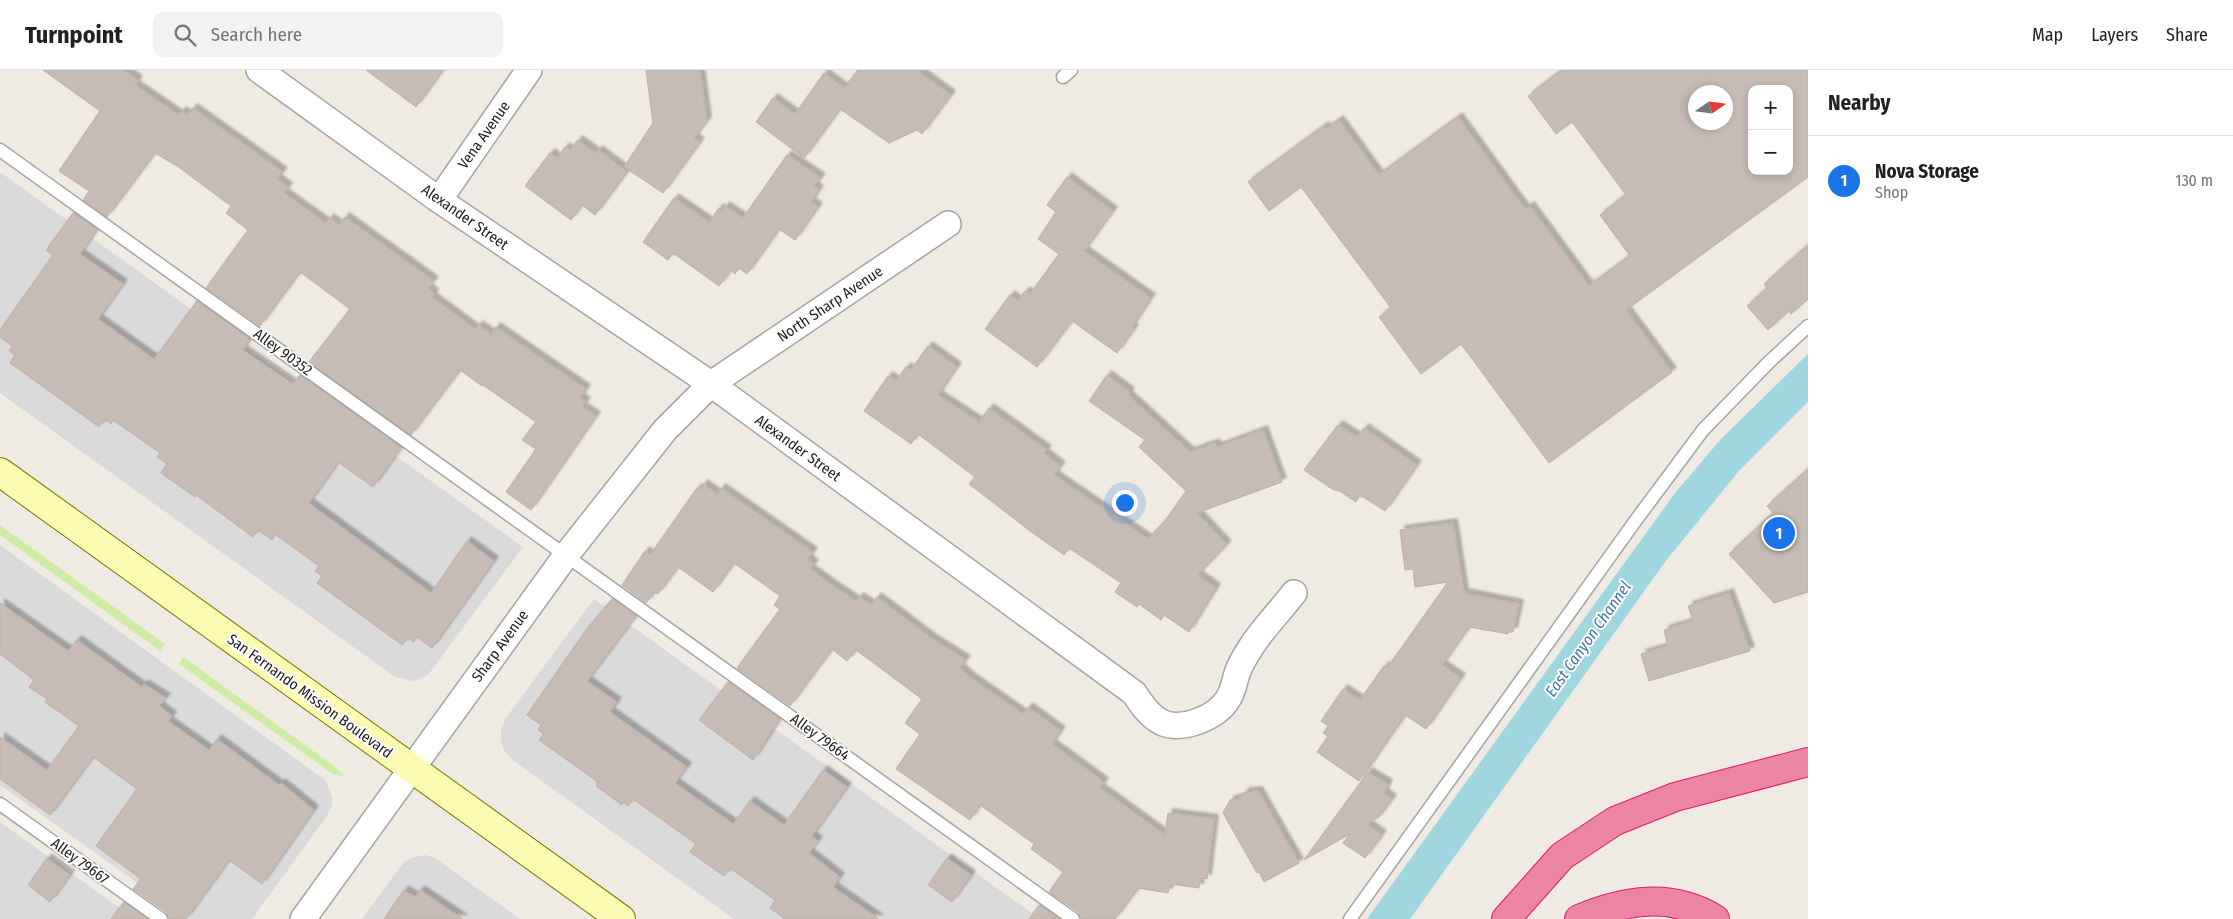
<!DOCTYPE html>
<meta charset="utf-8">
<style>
body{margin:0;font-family:"Fira Sans Condensed",sans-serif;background:#f2f2f2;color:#202124}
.controls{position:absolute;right:15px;top:15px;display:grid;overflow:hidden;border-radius:10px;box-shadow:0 2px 8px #0003}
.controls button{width:45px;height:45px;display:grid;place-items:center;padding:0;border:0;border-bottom:1px solid #e0e0e0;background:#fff;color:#202124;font:25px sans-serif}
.compass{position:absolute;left:1688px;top:15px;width:45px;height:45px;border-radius:50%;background:#fff;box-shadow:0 2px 8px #0003;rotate:77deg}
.you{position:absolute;left:1124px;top:432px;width:18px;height:18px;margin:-12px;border:4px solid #fff;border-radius:50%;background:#1a73e8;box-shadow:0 0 0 8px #1a73e833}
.badge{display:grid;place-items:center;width:32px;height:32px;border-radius:50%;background:#1a73e8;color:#fff;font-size:16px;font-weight:700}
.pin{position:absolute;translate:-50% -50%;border:2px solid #fff;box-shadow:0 1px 5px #0006}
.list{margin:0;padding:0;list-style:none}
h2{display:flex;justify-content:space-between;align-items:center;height:65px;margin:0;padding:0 20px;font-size:21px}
h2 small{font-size:16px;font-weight:400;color:#757577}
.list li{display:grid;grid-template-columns:32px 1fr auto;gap:15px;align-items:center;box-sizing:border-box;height:90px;padding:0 20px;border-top:1px solid #e0e0e0}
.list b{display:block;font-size:19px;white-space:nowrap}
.list p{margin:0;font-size:16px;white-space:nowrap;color:#757577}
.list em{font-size:16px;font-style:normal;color:#757577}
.icon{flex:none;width:28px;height:28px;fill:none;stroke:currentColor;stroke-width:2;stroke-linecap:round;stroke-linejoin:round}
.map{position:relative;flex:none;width:1808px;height:849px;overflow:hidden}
header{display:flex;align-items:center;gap:30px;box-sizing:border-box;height:70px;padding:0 25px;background:#fff;border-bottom:1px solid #e0e0e0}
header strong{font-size:24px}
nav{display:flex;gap:28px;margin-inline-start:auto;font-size:18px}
.search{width:350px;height:45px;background:#f2f2f2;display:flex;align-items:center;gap:12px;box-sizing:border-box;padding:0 18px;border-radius:10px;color:#757577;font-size:19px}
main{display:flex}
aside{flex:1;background:#fff}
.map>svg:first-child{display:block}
.residential{fill:#dbdada}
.grass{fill:#ceeca5}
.water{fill:#a0d6df}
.building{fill:#c7bbb5;stroke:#c1aea4;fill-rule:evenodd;filter:url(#shadow)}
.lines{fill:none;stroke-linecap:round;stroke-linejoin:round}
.service-casing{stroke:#a4a4a4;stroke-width:15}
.minor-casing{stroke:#a4a4a4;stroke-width:28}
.secondary-casing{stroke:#757800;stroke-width:30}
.motorway-casing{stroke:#e21a70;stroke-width:30}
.service{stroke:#fff;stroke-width:12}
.minor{stroke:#fff;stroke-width:25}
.secondary{stroke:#fdfab2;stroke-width:28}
.motorway{stroke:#eb85a1;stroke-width:28}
.labels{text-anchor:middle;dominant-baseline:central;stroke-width:4;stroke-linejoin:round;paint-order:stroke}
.street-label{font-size:15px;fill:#1d1d1d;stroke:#fff}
.water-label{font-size:16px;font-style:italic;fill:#3f78a2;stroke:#fff}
</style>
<header>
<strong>Turnpoint</strong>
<div class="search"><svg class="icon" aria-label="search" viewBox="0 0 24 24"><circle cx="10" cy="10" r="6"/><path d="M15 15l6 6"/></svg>Search here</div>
<nav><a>Map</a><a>Layers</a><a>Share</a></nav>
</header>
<main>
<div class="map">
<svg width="1808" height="849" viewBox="0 0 1808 849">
<defs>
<filter id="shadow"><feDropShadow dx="4.5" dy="-4.5" stdDeviation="1" flood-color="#0004"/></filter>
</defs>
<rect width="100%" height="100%" fill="#efeae2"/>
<g class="residential">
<path d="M0,102L523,477L428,605L414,611L395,607L0,323Z"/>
<path d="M0,475L325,710L332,726V735L327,746L252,849H188L0,715Z"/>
<path d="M594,529L1040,849H734L514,691L504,681L501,671V660L505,649Z"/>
<path d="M0,752L135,849H0Z"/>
<path d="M425,785L435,788L520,849H362L403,793L411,788Z"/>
</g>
<g class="grass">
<path d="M0,455L165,574L160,581L0,465Z"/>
<path d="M183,587L334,696L345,706L334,705L179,594Z"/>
</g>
<path class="water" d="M1808,284V332L1738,402L1665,492L1410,849H1367L1675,423L1721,369Z"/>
<g class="building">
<path d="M43,0H124L138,10L135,15L179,45L182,41L187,45L193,38L283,102L277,109L288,117L284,123L326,153L329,148L339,155L345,147L434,211L428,218L434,223L432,227L475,259L478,255L491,264L496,257L586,319L580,328L586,332L582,337L596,346L531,440L506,422L536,379L522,370L536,352L483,315L482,316L460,300L411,365L309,292L350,239L300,202L260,256L206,218L248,160L226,143L231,136L177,96L155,83L107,147L83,130L89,121L59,101L100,41Z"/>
<path d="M366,0H443L416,37Z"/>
<path d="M646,0H700L707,51L694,68L700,72L663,123L624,97L653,53Z"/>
<path d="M858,0H917L951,25L922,64L917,60L889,73L840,39L804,88L756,52L773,28L795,44L824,3L844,18Z"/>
<path d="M1562,0H1808V107L1626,240L1672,302L1549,393L1461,274L1421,304L1379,247L1391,238L1301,117L1269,141L1248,112L1324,56L1326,59L1339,50L1379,105L1458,47L1525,139L1530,136L1589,216L1630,186L1600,145L1626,125L1572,52L1556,64L1528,26ZM1752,19H1789V101H1752ZM1696,22H1726V52H1696Z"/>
<path d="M578,70L596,83L598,80L627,102L595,145L582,135L571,150L525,116L550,83L557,88L565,77L570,80Z"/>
<path d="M787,85L821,108L814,116L819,120L811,132L818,137L795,170L779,159L747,204L739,198L735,204L731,200L719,216L673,183L668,190L643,172L674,128L709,152L719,138L722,141L725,136L743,148Z"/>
<path d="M1067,107L1113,141L1084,181L1151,228L1132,257L1134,259L1117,283L1072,251L1037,297L985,259L1010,225L1018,231L1025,221L1030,224L1059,184L1038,169L1056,142L1047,135Z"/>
<path d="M73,143L97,160L80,184L123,214L98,249L154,289L197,231L250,269L243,280L293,314L300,305L401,378L373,417L338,392L309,433L431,523L467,471L494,491L432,578L417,567L414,572L408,568L402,575L317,513L322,506L315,501L319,496L276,465L272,470L258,460L253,467L196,425L195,427L161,403L167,394L157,387L160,383L113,350L111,354L105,349L99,357L10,293L15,285L9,281L12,276L0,267V260L53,185L46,180Z"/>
<path d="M1808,175V229L1791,244L1789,241L1768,260L1747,236L1767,218L1764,214Z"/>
<path d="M928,276L957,297L938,325L979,352L989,338L1047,380L1044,383L1061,396L1054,405L1148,469L1164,452L1186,421L1139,377L1145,370L1089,331L1107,305L1130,322L1128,325L1190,382L1215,373L1217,377L1263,360L1282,412L1197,443L1227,475L1198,505L1216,518L1189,562L1164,545L1161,550L1139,534L1137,537L1115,522L1121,513L1069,478L1064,485L1030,461L969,414L975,407L918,364L911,374L864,341L888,306L896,311L906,297L911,300Z"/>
<path d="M1338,355L1357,367L1364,358L1417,395L1385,441L1360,425L1356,432L1341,422L1332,419L1304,400Z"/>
<path d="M1808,399V522L1774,533L1729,484L1773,443L1767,436Z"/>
<path d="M703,414L717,424L721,418L813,482L808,489L814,494L810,499L832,515L856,531L859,527L871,535L877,527L931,568L966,590L960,598L970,607L1023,644L1028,637L1061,661L1052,674L1104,712L1100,718L1165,765L1168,743L1214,749L1207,809L1200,808L1199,818L1170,814L1168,823L1138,818L1115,849H1081L1078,842L1049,822L1063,802L1031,779L1034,774L980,735L970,750L896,699L920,664L905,653L922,629L856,580L847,591L832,579L790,636L737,598L780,539L774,535L780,526L734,493L713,522L678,497L658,524L654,522L646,533L622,515L645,481L650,485L697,418L699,420Z"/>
<path d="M1453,453L1464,523L1519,534L1513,562H1508V564L1469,557L1442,595L1461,608L1426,659L1405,645L1359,711L1317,682L1328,666L1323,663L1328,656L1321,651L1343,619L1360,630L1384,596L1387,598L1448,512L1415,517L1413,499L1405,500L1400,460Z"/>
<path d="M1729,523L1750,581L1649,611L1641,584L1668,576L1664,560L1693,551L1688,536Z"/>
<path d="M612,529L636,546L587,611L617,632L610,642L687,697L675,713L733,754L750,731L784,755L823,700L847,717L812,766L818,771L809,783L840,807L833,817L879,849H785L770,838L775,830L730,798L724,806L690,782L696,774L633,729L628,736L623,732L622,735L596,716L598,714L595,710L539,670L544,664L538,660L541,655L527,645L586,560Z"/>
<path d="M0,533L68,581L77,570L142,617L144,614L166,628L159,636L172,646L168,651L209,680L217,669L279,715L281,713L314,740L262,814L229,790L186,849H169L166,842L133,819L141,809L96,776L137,719L93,687L50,745L0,709V667L47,700L79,656L45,632L47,629L29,617L34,610L0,584Z"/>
<path d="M728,612L780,649L753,690L699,650Z"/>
<path d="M1368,702L1388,714L1384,723L1392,729L1379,747L1367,754L1382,765L1365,788L1343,773L1350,764L1304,790Z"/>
<path d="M1258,721L1299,793L1264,812L1259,802L1257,803L1223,743L1230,730L1240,728L1245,722Z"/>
<path d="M47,788L70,805L50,832L28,815Z"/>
<path d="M947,788L971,805L952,832L928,815Z"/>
<path d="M404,820L415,827L420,820L463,849H384Z"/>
<path d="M124,832L147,849H111Z"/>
<path d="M1039,835L1059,849H1029Z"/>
</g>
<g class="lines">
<defs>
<g id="service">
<path d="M1063,7L1071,0"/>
<path d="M0,80L1073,849"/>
<path d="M0,734L161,849"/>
<path d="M1350,849L1636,450L1703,360L1769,292L1808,256"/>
</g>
<g id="minor">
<path d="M259,0L439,130L711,314L1134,623C1142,635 1150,647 1163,653C1184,661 1217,647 1228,629C1234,620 1234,611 1238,601C1241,592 1248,582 1253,574C1265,556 1281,540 1294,523"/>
<path d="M439,130L529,0"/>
<path d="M303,849L567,484L665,360L711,314L948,154"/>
</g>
<path id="secondary" d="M0,402L621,849"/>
<g id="motorway">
<path d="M1506,849L1562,786L1615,751L1675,727L1808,692"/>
<path d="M1579,849C1624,830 1671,822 1715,849"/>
</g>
</defs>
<use href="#service" class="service-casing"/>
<use href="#minor" class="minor-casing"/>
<use href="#secondary" class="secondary-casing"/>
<use href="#motorway" class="motorway-casing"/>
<use href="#service" class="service"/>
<use href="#minor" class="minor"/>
<use href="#secondary" class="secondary"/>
<use href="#motorway" class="motorway"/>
</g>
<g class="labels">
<g class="street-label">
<text transform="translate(484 65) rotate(-55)">Vena Avenue</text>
<text transform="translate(465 147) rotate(35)">Alexander Street</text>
<text transform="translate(830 234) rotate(-34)">North Sharp Avenue</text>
<text transform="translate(283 282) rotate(36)">Alley 90352</text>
<text transform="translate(798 378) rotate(36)">Alexander Street</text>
<text transform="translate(500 576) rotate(-54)">Sharp Avenue</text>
<text transform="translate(310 626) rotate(36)">San Fernando Mission Boulevard</text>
<text transform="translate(820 667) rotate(36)">Alley 79664</text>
<text transform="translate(80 791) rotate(36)">Alley 79667</text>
</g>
<g class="water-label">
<text transform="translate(1588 569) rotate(-55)">East Canyon Channel</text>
</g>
</g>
</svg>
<div class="controls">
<button>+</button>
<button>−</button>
</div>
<svg class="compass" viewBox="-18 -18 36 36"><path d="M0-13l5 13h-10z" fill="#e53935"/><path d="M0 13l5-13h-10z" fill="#757577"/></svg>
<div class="you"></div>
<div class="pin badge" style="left:1779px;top:463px">1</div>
</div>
<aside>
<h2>Nearby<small></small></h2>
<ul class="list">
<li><span class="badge">1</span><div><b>Nova Storage</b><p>Shop</p></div><em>130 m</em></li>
</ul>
</aside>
</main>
